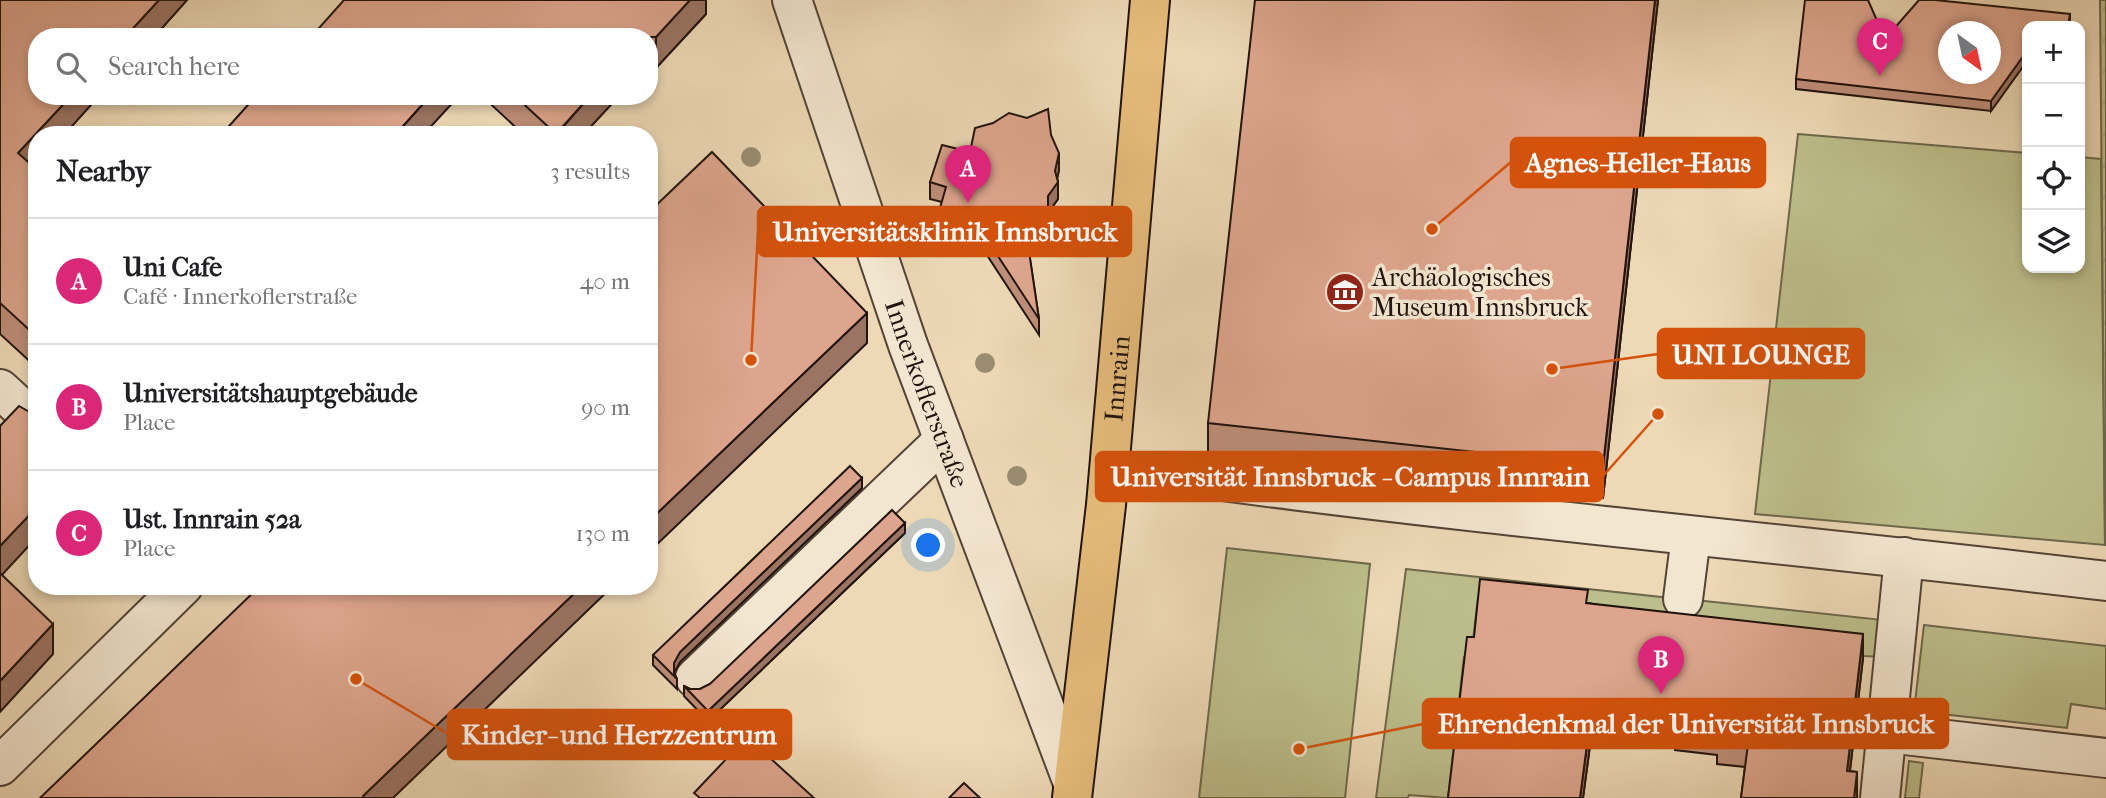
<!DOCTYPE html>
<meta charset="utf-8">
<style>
body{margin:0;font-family:"IM FELL French Canon",serif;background:#f2f2f2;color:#202124}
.controls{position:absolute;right:21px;top:21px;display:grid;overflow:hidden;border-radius:14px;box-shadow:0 4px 10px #0003}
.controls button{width:63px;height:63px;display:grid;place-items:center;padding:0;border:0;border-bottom:2px solid #e0e0e0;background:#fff;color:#202124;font:35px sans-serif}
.compass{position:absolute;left:1938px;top:21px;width:63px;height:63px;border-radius:50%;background:#fff;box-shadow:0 4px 10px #0003;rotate:147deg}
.you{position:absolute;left:929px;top:546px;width:24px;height:24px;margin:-18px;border:5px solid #fff;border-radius:50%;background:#1a73e8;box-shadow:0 0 0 10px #1a73e833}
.badge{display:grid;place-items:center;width:46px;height:46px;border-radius:50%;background:#db2777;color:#fff;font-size:23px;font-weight:700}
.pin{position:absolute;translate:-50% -58px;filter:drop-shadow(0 2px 4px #0008)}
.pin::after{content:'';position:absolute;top:37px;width:24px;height:21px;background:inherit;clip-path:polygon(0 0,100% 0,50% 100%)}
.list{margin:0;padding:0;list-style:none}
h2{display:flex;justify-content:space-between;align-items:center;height:91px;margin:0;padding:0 28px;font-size:30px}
h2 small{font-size:23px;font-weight:400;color:#757577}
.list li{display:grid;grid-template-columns:46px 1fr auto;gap:21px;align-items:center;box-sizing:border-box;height:126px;padding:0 28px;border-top:2px solid #e0e0e0}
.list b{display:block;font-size:26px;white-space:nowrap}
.list p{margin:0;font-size:23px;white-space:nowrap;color:#757577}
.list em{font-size:23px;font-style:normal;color:#757577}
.icon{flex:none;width:38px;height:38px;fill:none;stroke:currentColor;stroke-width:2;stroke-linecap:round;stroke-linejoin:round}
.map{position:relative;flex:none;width:2106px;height:798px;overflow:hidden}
.search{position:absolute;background:#fff;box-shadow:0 4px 10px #0003;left:28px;top:28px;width:630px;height:77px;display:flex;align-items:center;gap:18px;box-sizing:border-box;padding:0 24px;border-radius:28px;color:#757577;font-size:26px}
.panel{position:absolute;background:#fff;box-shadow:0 4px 10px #0003;left:28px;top:126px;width:630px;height:469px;border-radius:28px}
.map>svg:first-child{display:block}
.grass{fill:#bcbe8b;stroke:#6e684c;stroke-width:2}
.forest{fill:url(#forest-crowns);stroke:#6e684c;stroke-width:2}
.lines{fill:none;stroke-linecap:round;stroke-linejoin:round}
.minor-casing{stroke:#544437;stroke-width:42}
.major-casing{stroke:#21130d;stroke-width:42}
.minor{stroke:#f3e6d0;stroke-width:38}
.major{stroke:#e6bc7b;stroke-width:38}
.tree{fill:#9a8d71}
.wall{fill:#be8e79;stroke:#21130d;stroke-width:2}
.shaded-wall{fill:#9b7463;stroke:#21130d;stroke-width:2}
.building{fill:#dda58d;stroke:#21130d;stroke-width:2;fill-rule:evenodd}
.labels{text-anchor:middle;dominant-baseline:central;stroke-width:7;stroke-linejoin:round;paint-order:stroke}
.poi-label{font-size:26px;fill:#21130d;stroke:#f3e6d0;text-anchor:start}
.street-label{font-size:26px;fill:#21130d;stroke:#f3e6d0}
.leader{fill:none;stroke:#d4520c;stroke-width:2.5}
.callout-dot{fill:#d4520c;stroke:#f3e6d0;stroke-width:2.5}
.callout{fill:#d4520c;stroke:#d4520c;stroke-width:2.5}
.callout-label{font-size:28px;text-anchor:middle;font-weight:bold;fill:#fff}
</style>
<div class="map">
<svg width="2106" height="798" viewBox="0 0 2106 798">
<defs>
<pattern id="forest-crowns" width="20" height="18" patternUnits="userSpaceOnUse" patternTransform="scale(1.75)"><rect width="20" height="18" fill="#bcbe8b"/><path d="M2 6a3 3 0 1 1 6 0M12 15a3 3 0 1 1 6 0" fill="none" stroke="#a1a277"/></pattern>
</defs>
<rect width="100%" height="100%" fill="#edd9b6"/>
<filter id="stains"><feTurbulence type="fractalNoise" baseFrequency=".00286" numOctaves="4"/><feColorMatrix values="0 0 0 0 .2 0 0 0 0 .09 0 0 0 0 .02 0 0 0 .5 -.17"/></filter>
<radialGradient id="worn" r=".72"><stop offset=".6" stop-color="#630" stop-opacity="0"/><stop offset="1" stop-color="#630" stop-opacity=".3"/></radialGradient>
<g class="grass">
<path d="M1798,134L2027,153V268H2080V157L2101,159L2105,545L1755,514Z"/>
<path d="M1227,548L1370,564L1345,798H1199Z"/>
<path d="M1406,569L1670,598L1666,632L1478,598L1471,657H1464L1448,798L1409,795L1408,798H1376Z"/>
<path d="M1695,600L1892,621L1881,657L1864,656L1691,635Z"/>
<path d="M1924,625L2106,646V709L2071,704L2067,728L1914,711Z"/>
<path d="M1909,761L1923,763L1919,798H1905Z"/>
</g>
<path class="forest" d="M2100,0H2106V545H2105Z"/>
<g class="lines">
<defs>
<g id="minor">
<path id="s1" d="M792,0L908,345L1073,783"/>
<path d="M0,389L37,423"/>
<path d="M1207,479C1506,519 1806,545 2106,581"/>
<path d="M1683,599L1691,536"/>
<path d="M695,678L944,440"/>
<path d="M1887,733L2106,758"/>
<path d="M0,766L183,586"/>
<path d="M1880,798L1904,557"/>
</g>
<g id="major">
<path id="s2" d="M1072,798L1106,505L1150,0"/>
</g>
</defs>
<use href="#minor" class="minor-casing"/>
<use href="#major" class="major-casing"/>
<use href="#minor" class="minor"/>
<use href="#major" class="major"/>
</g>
<g class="tree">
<circle cx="751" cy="157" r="10"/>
<circle cx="778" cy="216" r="10"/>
<circle cx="985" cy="363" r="10"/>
<circle cx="1017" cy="476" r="10"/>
</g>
<g class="wall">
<path d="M0,0H187L154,37H37V96H99L34,167L37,170V368L0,334Z"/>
<path d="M706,0V14L656,68H649V37Z"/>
<path d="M1658,0L1603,498L1208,456V423Z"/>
<path d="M2070,14V26H2027V72L2024,65L1991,111L1796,89V79L1885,39Z"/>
<path d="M482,96H619L583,135H524Z"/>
<path d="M1027,118L1051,135L1059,170L1057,178L1058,199L1048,213V228L1028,246L1039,319V335L981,246L938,232V215L942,202L930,199V182L970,152Z"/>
<path d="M862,488L680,662L674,673L677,679V689L653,665V655Z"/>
<path d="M905,533L708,721L684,696V686L690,689H700L710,684Z"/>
<path d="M1588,603L1863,658L1850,771L1857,772V798H1741L1745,767L1717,764V755L1675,750V737L1599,727L1597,739L1591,738L1583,798H1448L1474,637Z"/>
</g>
<g class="shaded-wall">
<path d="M159,0H187L154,37H125Z"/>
<path d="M690,0H706V14L656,68V37Z"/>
<path d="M1655,0H1658L1603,498V466Z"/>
<path d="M2024,55V65L1991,111V101Z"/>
<path d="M71,96H99L64,135H37V164L18,184V153Z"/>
<path d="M430,96H459L423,135H395Z"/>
<path d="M590,96H619L583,135H556Z"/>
<path d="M1059,153V170L1056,185L1058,182V199L1048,213V228L1026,248V231L1048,196Z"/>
<path d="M867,313V343L649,552V521Z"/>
<path d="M862,478V488L680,662L674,673V663L680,652Z"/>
<path d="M37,507V537L0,577V546Z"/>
<path d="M905,523V533L708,721V711Z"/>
<path d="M582,586H613L393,798H363V796Z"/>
<path d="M53,624V654L0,712V681Z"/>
<path d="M1863,634V658L1847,795V771Z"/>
<path d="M1599,703V727L1597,739V715Z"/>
<path d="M1591,714V738L1583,798H1580Z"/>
<path d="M1857,772V798H1854Z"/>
</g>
<g class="building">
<path d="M0,0H159L125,37H37V96H71L18,153L37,170V337L0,303Z"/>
<path d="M344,0H690L656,37H311Z"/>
<path d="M1255,0H1655L1603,466L1208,423Z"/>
<path d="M1805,0H1868L1885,39L1919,0H1935L2070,14L2068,26H2027V62L2024,55L1991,101L1796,79ZM1949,32H1991V74H1949Z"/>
<path d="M256,96H430L395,135H221Z"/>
<path d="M515,96H590L556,134Z"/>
<path d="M1048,109L1051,135L1059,153L1055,171L1058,182L1048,196V211L1026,231L1039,319L981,230L938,215L946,187L930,182L942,145L970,152L975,128L993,123L1009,113L1027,118Z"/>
<path d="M712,152L867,313L649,521V212Z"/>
<path d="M19,406L33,414L37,413V507L0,546V426Z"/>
<path d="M850,466L862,478L680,652L674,663V673L677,679L653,655Z"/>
<path d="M892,510L905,523L708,711L684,686L690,689H700L710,684Z"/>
<path d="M0,573L53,624L0,681Z"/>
<path d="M1480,579L1588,590L1586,603L1863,634L1847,771L1857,772L1854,798H1741L1748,744L1717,740L1718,732L1675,726L1676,713L1599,703L1597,715L1591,714L1580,798H1448L1467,637H1474Z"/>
<path d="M260,586H582L363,796L365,798H40Z"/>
<path d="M747,737L814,798H700L694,793Z"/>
<path d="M964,783L980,798H949Z"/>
</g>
<defs>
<symbol id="museum-disc" viewBox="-11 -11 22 22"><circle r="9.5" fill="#8f2418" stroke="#f3e6d0"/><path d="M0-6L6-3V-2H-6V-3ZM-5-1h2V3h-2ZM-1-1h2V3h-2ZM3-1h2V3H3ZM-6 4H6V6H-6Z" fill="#fff"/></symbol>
</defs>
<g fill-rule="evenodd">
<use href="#museum-disc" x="1323" y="270" width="44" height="44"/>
</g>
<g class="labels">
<g class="poi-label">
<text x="1372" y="277">Archäologisches<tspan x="1372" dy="30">Museum Innsbruck</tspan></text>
</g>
<g class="street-label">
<text stroke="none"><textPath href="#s2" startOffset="422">Innrain</textPath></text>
<text stroke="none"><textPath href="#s1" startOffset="416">Innerkoflerstraße</textPath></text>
</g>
</g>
<path class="leader" d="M1432 229L1511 162M751 360L758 231M1552 369L1658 354M1658 414L1603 476M1299 749L1423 724M356 679L448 734"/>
<g class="callout-dot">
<circle cx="1432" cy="229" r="7"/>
<circle cx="751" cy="360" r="7"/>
<circle cx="1552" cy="369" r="7"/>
<circle cx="1658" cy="414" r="7"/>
<circle cx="1299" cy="749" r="7"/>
<circle cx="356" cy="679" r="7"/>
</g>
<g class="callout">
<rect x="1511" y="138" width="254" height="49" rx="7"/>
<rect x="758" y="207" width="373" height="49" rx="7"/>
<rect x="1658" y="329" width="206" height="49" rx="7"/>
<rect x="1096" y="452" width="507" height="49" rx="7"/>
<rect x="1423" y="699" width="525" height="49" rx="7"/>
<rect x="448" y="710" width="343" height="49" rx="7"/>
</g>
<g class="callout-label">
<text x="1638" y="172">Agnes-Heller-Haus</text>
<text x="945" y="241">Universitätsklinik Innsbruck</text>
<text x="1761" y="364">UNI LOUNGE</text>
<text x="1350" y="486">Universität Innsbruck - Campus Innrain</text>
<text x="1686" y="733">Ehrendenkmal der Universität Innsbruck</text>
<text x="619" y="744">Kinder- und Herzzentrum</text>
</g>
<rect width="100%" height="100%" filter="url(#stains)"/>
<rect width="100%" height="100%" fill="url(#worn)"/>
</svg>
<div class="controls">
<button>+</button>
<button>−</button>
<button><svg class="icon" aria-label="locate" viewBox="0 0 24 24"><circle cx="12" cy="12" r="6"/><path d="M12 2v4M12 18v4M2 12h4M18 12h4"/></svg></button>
<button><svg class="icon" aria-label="layers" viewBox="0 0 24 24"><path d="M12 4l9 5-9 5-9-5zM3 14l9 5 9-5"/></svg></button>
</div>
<svg class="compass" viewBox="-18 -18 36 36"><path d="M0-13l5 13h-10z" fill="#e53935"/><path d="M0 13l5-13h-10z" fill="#757577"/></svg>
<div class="you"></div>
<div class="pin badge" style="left:968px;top:203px">A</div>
<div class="pin badge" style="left:1661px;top:694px">B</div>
<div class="pin badge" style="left:1880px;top:76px">C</div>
<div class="search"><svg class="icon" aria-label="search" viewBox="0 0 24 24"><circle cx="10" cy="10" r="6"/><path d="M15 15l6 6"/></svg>Search here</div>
<section class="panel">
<h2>Nearby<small>3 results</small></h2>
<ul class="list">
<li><span class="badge">A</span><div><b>Uni Cafe</b><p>Café · Innerkoflerstraße</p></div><em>40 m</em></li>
<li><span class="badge">B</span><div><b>Universitätshauptgebäude</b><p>Place</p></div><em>90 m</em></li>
<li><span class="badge">C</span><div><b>Ust. Innrain 52a</b><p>Place</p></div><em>130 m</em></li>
</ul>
</section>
</div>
